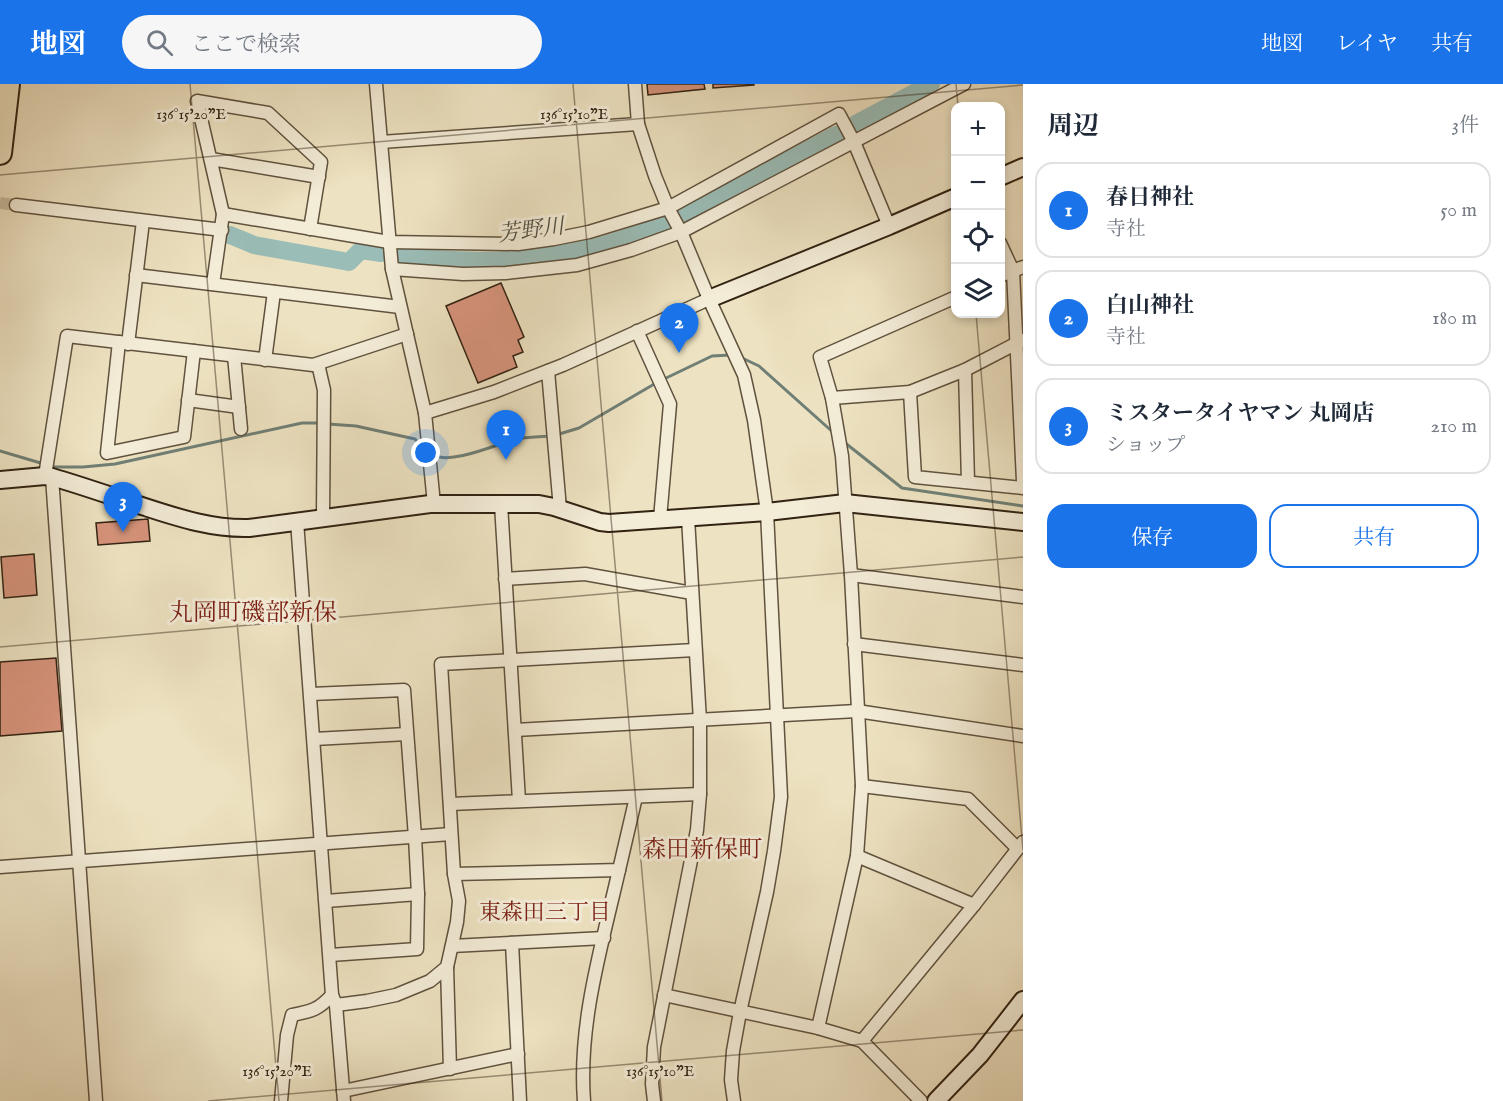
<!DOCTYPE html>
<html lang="ja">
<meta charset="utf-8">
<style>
body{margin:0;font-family:"IM FELL English","Noto Serif JP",serif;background:#f6f6f7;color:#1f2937}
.controls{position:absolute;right:18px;top:18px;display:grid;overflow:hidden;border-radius:12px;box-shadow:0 3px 9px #0003}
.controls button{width:54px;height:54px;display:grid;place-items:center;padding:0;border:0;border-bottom:2px solid #e0e1e3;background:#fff;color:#1f2937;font:30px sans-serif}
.you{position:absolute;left:426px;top:369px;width:21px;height:21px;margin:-15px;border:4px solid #fff;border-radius:50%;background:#1a73e8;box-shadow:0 0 0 9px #1a73e833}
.badge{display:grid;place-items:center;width:39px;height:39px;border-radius:50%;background:#1a73e8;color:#fff;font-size:20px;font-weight:700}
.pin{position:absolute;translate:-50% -50px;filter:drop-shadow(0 2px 3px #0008)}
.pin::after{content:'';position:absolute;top:32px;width:21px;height:18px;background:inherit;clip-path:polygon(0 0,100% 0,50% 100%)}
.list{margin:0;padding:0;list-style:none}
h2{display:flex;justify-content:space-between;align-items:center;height:78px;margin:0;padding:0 24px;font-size:26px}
h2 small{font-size:20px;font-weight:400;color:#747a83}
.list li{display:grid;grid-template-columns:39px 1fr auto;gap:18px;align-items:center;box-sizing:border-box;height:96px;margin:0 12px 12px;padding:0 12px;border:2px solid #e0e1e3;border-radius:18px}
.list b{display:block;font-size:22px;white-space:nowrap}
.list p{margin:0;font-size:20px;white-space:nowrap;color:#747a83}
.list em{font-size:20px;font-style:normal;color:#747a83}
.actions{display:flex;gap:12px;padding:18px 24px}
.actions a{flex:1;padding:14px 0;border:2px solid #1a73e8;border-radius:18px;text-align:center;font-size:21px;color:#1a73e8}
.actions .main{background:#1a73e8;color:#fff}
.icon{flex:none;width:33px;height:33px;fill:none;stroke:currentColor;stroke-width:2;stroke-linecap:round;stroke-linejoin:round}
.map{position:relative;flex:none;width:1023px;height:1017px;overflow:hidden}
header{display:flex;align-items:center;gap:36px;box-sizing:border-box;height:84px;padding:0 30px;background:#1a73e8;color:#fff}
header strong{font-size:28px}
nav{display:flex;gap:33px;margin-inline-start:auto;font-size:21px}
.search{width:420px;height:54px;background:#f6f6f7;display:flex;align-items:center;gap:15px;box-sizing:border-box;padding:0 21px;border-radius:33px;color:#747a83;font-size:22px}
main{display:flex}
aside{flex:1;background:#fff}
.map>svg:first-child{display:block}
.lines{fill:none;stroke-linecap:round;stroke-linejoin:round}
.stream{stroke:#707f75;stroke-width:3}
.river{stroke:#9abdb7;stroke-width:18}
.building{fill:#d6937b;stroke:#312212;stroke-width:1.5}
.street-tunnel{stroke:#c7bc9e;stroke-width:12;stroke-dasharray:12 6;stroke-linecap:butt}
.street-casing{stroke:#60523e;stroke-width:15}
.secondary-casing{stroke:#312212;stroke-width:20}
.highway-casing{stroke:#312212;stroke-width:26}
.street{stroke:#f3ecd7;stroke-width:12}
.secondary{stroke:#f3ecd7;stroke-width:16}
.highway{stroke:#ede2c1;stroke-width:22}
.ticks{fill:none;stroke:#312212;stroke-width:1.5;stroke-opacity:0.45}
.labels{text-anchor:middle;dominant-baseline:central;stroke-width:6;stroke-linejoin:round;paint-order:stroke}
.water-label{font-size:22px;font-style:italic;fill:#505044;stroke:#f3ecd7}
.neighbourhood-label{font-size:22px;fill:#7a1f14;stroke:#f3ecd7}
.quarter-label{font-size:24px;fill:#7a1f14;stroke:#f3ecd7}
.ticks-label{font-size:15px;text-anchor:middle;fill:#312212;stroke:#f3ecd7;stroke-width:6;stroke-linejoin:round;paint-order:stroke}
</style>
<header>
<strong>地図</strong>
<div class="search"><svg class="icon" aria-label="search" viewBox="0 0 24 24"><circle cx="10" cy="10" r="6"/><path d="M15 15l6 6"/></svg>ここで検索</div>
<nav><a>地図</a><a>レイヤ</a><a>共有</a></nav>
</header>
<main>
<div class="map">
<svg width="1023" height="1017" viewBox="0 0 1023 1017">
<rect width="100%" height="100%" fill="#ede2c1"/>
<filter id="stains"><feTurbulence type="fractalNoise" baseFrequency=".00333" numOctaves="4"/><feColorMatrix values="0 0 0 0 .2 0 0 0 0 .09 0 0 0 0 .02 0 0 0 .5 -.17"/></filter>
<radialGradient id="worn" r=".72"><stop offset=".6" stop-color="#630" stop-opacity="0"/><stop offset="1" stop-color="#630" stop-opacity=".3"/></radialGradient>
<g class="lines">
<g class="stream">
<path d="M740,273L759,282L835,350"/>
<path d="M662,296L712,272L731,271"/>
<path d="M328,340L356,342L415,355L423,364"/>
<path d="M556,351L579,344L656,299"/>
<path d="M844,358L902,404L1023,422"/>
<path d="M0,367L44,380"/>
<path d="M434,371C451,381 497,360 516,355C527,353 539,353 550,352"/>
<path d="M51,382L55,383H83L115,380L302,339H321"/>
</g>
<g class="river">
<path d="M856,40L931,0"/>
<path d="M685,131L836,51"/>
<path d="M230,151L254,161L349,178L361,166L381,169"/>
<path d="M399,171C464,180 531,179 595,163C619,157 642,148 665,141"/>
</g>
</g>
<g class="building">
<path d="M647,0H704L705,5L648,11Z"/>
<path d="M713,0H754V1L713,4Z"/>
<path d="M501,199L524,253L518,256L523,268L513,272L517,283L478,299L446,222Z"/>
<path d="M148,435L150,457L98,461L96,439Z"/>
<path d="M34,470L37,511L4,514L1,473Z"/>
<path d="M56,574L62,647L0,652V578Z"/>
</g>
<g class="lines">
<path class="street-tunnel" d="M0,119L16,121"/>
<defs>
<g id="street">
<path d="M376,0L392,185L425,329L434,420"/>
<path d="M635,0L638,40L655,92L668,124L681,148L709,215L744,291L754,336L767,428L781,713L774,767L767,808L740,928L733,967L731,996L734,1017"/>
<path d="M381,58L638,40"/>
<path d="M211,75L319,93"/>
<path d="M16,121L222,146"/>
<path d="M223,130L389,158L518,160L554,155L589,148L668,124L839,30L854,58L889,142"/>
<path d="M1000,159L1013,187L1023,397"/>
<path d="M392,185L463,190L506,189L577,181L631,166L681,148L964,0"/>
<path d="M136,191L400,223"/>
<path d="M1000,192L1023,183"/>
<path d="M213,200L223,130L197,17L268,29L321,78L310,145"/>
<path d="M637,247L670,320L660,435"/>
<path d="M119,258L107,369L184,353L194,267"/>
<path d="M128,260L143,137"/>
<path d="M234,272L241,345"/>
<path d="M265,276L274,208"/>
<path d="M318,280L324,306L323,434"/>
<path d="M965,286L968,398"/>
<path d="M548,287L560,425"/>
<path d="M910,308L915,393L1023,404"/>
<path d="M832,314L910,308L965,286L1023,256"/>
<path d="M188,316L239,323"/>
<path d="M425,329L494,308L563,281L709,215"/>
<path d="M45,392L67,252L313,281L407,250"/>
<path d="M52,393L96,1017"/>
<path d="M501,420L519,717"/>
<path d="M297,437L332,911L336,921L344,1017"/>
<path d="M851,491L1023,513"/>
<path d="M505,495L585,490L692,509"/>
<path d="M854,560L1023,581"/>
<path d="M311,610L404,606L415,753L418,810L417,865L330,871"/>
<path d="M515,646L857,627L1023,652"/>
<path d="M314,655L407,650"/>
<path d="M862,702L968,715L1017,764"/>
<path d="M636,713L619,786L454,790L441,580L695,566"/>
<path d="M450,720L700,710"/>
<path d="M857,772L974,821"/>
<path d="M0,783L451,750"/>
<path d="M326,817L418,810"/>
<path d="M512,859L520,1017"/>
<path d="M452,862L604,854"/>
<path d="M447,883L450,985"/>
<path d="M664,911L818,944L862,957L921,1017"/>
<path d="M336,921L367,917L396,911L430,897L447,883L457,838L459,817L454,790"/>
<path d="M818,944L857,772L862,702L851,491L842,372L832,314L820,273L956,213"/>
<path d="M862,957L974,821L1023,758"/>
<path d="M343,1007L518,970"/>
<path d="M281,1017L287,951L292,931C312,927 318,926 332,911"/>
<path d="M584,1017C578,939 602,861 619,786"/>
<path d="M654,1017L652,1000L654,963L697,746L700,710V637L688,434"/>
</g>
<g id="secondary">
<path d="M1000,93L1023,83"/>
<path d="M709,215L889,142L956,113"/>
<path d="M0,396L45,392L52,393C83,402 114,413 145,423C179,434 212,445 249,444L430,420H539L554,423L600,438L609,439L767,428L845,419L1023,438"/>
<path d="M936,1017L980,971L1023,916"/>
</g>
<path id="highway" d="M0,69L8,0"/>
</defs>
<use href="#street" class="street-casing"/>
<use href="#secondary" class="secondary-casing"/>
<use href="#highway" class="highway-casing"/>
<use href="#street" class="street"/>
<use href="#secondary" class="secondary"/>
<use href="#highway" class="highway"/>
</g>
<path class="ticks" d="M190,0L279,1017M573,0L662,1017M956,0L958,22M0,91L1023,1M976,230L1023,766M0,563L1023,473M208,1017L1023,946"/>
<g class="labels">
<g class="water-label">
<text transform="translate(531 147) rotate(-7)">芳野川</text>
</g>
<g class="neighbourhood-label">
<text x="545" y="829">東森田三丁目</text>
</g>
<g class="quarter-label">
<text x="253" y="529">丸岡町磯部新保</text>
<text x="702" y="766">森田新保町</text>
</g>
</g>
<g class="ticks-label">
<text x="191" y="35">136°15'20"E</text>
<text x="574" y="35">136°15'10"E</text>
<text x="277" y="992">136°15'20"E</text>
<text x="660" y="992">136°15'10"E</text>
</g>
<rect width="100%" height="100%" filter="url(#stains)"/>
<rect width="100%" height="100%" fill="url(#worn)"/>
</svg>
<div class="controls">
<button>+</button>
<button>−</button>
<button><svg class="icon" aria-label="locate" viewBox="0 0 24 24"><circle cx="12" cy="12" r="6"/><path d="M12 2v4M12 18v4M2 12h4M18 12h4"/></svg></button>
<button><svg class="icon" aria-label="layers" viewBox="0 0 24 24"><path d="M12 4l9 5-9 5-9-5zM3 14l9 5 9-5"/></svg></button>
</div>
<div class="you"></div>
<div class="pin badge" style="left:506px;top:376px">1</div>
<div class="pin badge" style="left:679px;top:269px">2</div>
<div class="pin badge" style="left:123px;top:448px">3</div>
</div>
<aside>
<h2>周辺<small>3件</small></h2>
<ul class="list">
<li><span class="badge">1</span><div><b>春日神社</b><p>寺社</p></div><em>50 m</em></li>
<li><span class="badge">2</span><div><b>白山神社</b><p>寺社</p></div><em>180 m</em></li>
<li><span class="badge">3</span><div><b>ミスタータイヤマン 丸岡店</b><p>ショップ</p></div><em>210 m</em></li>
</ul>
<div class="actions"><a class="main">保存</a><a>共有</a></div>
</aside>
</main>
